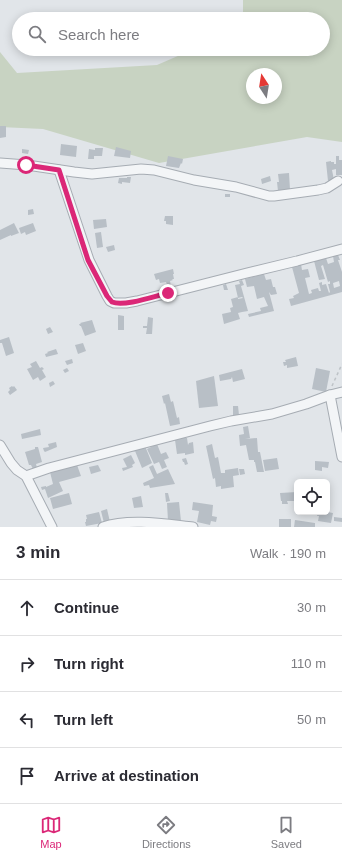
<!DOCTYPE html>
<meta charset="utf-8">
<style>
body{margin:0;font-family:Helvetica,sans-serif;background:#f7f7f7;color:#2b2b33}
.controls{position:absolute;right:12px;bottom:12px;display:grid;overflow:hidden;border-radius:6px;box-shadow:0 2px 10px #0003}
.controls button{width:36px;height:36px;display:grid;place-items:center;padding:0;border:0;border-bottom:1px solid #e1e1e2;background:#fff;color:#2b2b33;font:20px sans-serif}
.compass{position:absolute;left:246px;top:68px;width:36px;height:36px;border-radius:50%;background:#fff;box-shadow:0 2px 10px #0003;rotate:348deg}
.stop{position:absolute;width:12px;height:12px;margin:-9px;border:3px solid #db2777;border-radius:50%;background:#fff}
.stop.end{background:#db2777;border-color:#fff;box-shadow:0 1px 4px #0008}
.list{margin:0;padding:0;list-style:none}
h2{display:flex;justify-content:space-between;align-items:center;height:52px;margin:0;padding:0 16px;font-size:17px}
h2 small{font-size:13px;font-weight:400;color:#7c7c81}
.list li{display:grid;grid-template-columns:26px 1fr auto;gap:12px;align-items:center;box-sizing:border-box;height:56px;padding:0 16px;border-top:1px solid #e1e1e2}
.list b{display:block;font-size:15px;white-space:nowrap}
.list em{font-size:13px;font-style:normal;color:#7c7c81}
.icon{flex:none;width:22px;height:22px;fill:none;stroke:currentColor;stroke-width:2;stroke-linecap:round;stroke-linejoin:round}
.map{position:relative;flex:none;width:342px;height:527px;overflow:hidden}
.search{position:absolute;background:#fff;box-shadow:0 2px 10px #0003;left:12px;right:12px;top:12px;height:44px;display:flex;align-items:center;gap:10px;box-sizing:border-box;padding:0 14px;border-radius:22px;color:#7c7c81;font-size:15px}
.sheet{height:276px;background:#fff}
nav{display:flex;justify-content:space-around;align-items:center;box-sizing:border-box;height:56px;border-top:1px solid #e1e1e2;background:#fff;font-size:11px;color:#7c7c81}
nav a{display:grid;justify-items:center;gap:2px}
nav .on{color:#db2777}
.map>svg:first-child{display:block}
.green{fill:#c8d3c2;fill-rule:evenodd}
.building{fill:#b8bfc6;fill-rule:evenodd}
.lines{fill:none;stroke-linecap:round;stroke-linejoin:round}
.minor-casing{stroke:#a6acb3;stroke-width:11}
.path{stroke:#bec3c7;stroke-width:1.5;stroke-dasharray:3 3;stroke-linecap:butt}
.minor{stroke:#f3f5f7;stroke-width:9}
.route{stroke:#db2777;stroke-width:5}
</style>
<div class="map">
<svg width="342" height="527" viewBox="0 0 342 527">
<rect width="100%" height="100%" fill="#e1e5e9"/>
<path class="green" d="M243,0H342V142L307,137L159,163L43,129L0,127V52L17,73L157,65L194,49H323V19H243ZM252,74H276V98H252Z"/>
<g class="building">
<path d="M0,126H6V137L0,138Z"/>
<path d="M61,144L77,146L76,157L60,155Z"/>
<path d="M116,147L131,151L130,158L114,156Z"/>
<path d="M95,148H103L102,156H94V159H88L89,149L95,150Z"/>
<path d="M22,149L29,150L28,154L22,153Z"/>
<path d="M168,156L183,159L182,164L181,163L179,168L166,166Z"/>
<path d="M336,156H339V160H342V175H336V169L332,170L334,180L328,181L326,162L331,161V162H334V164H336Z"/>
<path d="M289,173L290,190L278,191L277,182H279L278,174Z"/>
<path d="M270,176L271,181L262,184L261,179Z"/>
<path d="M127,177H131L130,183L122,182V184L118,183L119,178H127Z"/>
<rect x="225" y="194" width="5" height="3"/>
<path d="M33,209L34,214L28,215V210Z"/>
<path d="M165,216H173V225L166,224V221H164Z"/>
<path d="M106,219L107,227L94,229L93,220Z"/>
<path d="M14,223L19,233L11,236V235L0,240V230Z"/>
<path d="M33,223L36,231L26,235L25,232L21,234L19,228Z"/>
<path d="M101,232L103,247L97,248L95,233Z"/>
<path d="M114,245L115,250L108,252L106,247Z"/>
<path d="M338,255L340,260H338L342,272V292L291,306L289,299L294,298L293,296L299,293L292,267L301,264L302,270L308,269L310,277L305,278L309,294L312,293L311,290L318,288L319,291H321L319,283L322,282V285L326,284L329,293L330,292L328,284H330V281L328,282L323,265L321,266L325,279L319,280L314,261L326,258L328,264L334,262L333,256ZM339,281L340,286L334,288L333,283Z"/>
<path d="M173,269L174,274H173L174,279H172L173,280L170,281L171,286L168,287L166,282L160,283L159,279L156,280L154,274Z"/>
<path d="M264,274L266,280L271,279L273,287H275L277,294L271,295L269,292L274,311L249,317L248,314L261,311L260,308L268,306L264,297L257,299L254,286L247,287L245,279Z"/>
<path d="M242,280L244,285L241,286L248,311L242,312L239,301L242,312L238,313L240,319L224,324L222,314L231,312L230,308L233,307L231,299L238,297V299L243,298L242,297L238,298L235,285L240,284L239,281Z"/>
<path d="M226,284L228,290H224L223,285Z"/>
<path d="M118,315L124,316V330H118Z"/>
<path d="M148,317L153,318L152,334H146L147,328H143V326H147Z"/>
<path d="M92,320L96,332L85,336L81,326H80L79,324H81L80,323Z"/>
<path d="M50,327L53,332L48,334L46,329Z"/>
<path d="M9,337L14,353L6,356L2,343H0V340Z"/>
<path d="M83,343L86,351L78,354L75,345Z"/>
<path d="M56,349L58,354L46,357L45,354L48,353L47,352Z"/>
<path d="M296,357L298,366L287,368V365L284,366L283,362H286L285,360Z"/>
<path d="M72,359L73,363L67,365L65,361Z"/>
<path d="M36,361L40,368L42,367L44,369L42,370L46,377L40,381L38,377L33,380L27,369L32,367L30,364Z"/>
<path d="M67,368L69,371L65,373L63,370Z"/>
<path d="M316,368L330,371L326,392L312,389Z"/>
<path d="M242,369L245,379L233,382L232,377L231,379L220,381L219,375Z"/>
<path d="M214,376L218,406L199,408L196,381Z"/>
<path d="M53,381L55,384L50,387L49,383Z"/>
<path d="M12,386L13,387L14,386L17,390L10,395L8,392L10,390L9,388Z"/>
<path d="M169,394L171,402L173,401L177,418L179,417L180,424L170,426L165,403L164,404L162,396Z"/>
<path d="M233,406H238L239,415H233Z"/>
<path d="M248,426L250,438L245,439L257,438L258,452H260L264,472H257L255,462H254V460H249L246,445L240,446L239,435L244,434L243,427Z"/>
<path d="M40,429L41,435L22,439L21,434Z"/>
<path d="M180,438H187L188,445L189,443L193,442L194,453L185,455V453L177,454L175,440L180,439Z"/>
<path d="M56,442L57,447L45,452L44,451L43,448L49,447L48,444Z"/>
<path d="M157,444L161,454L166,452L169,458L164,460L167,467L162,469L159,462L154,464L147,449Z"/>
<path d="M212,444L215,458L218,457L221,473H225V470L238,468L239,475L233,476L234,487L221,489V486L216,487L215,478L213,479L206,446Z"/>
<path d="M145,446L152,463L142,468L135,451L134,452L133,450Z"/>
<path d="M35,447H38L42,462L36,464L37,468L33,469L31,465H29L25,452L35,449Z"/>
<path d="M131,455L135,463L132,465L133,467L123,471L122,468L127,467L123,459Z"/>
<path d="M186,458L188,464L185,465L184,462H183L182,459Z"/>
<path d="M277,458L279,469L265,471L263,460Z"/>
<path d="M315,461L329,462L328,468L322,467V471L315,470Z"/>
<path d="M77,465L81,476L59,482L63,491L48,498L45,489L42,490L41,487L46,486V487L53,484L50,472Z"/>
<path d="M98,465L101,471L91,474L89,467Z"/>
<path d="M153,465L157,474L168,469L175,484L150,488L149,485L144,486L143,483L154,478L149,467Z"/>
<path d="M239,469H244L245,474L240,475Z"/>
<path d="M297,492V501H287L288,504H282V501H281L280,493Z"/>
<path d="M69,493L72,504L53,509L50,498Z"/>
<path d="M165,493H168L170,501L166,502Z"/>
<path d="M141,496L143,507L134,508L132,498Z"/>
<path d="M179,502L181,521H168L167,503Z"/>
<path d="M193,502L213,505L212,516L217,517L216,522L211,521L210,525L197,522L199,511L192,510Z"/>
<path d="M107,509L110,522L104,523L101,511Z"/>
<path d="M99,512L102,523L86,526L85,522H86V519H87L86,515Z"/>
<path d="M318,512H327L333,513L331,523L318,521L319,516H317Z"/>
<path d="M334,517L342,518V522L334,521Z"/>
<rect x="279" y="519" width="12" height="8"/>
<path d="M295,520L315,523V527H294Z"/>
</g>
<g class="lines">
<defs>
<g id="minor">
<path d="M0,163L27,165L74,172L92,174L141,169L154,170L194,180L236,187L269,196H274L318,190L327,188L338,181"/>
<path d="M59,170L89,260L107,296L110,301L114,303H126L137,301L247,273L297,261L342,249"/>
<path d="M330,395L342,457"/>
<path d="M0,445L11,463L17,470L26,476L52,527"/>
<path d="M26,476L49,468L210,426L231,421L272,414L306,404L330,395L342,392"/>
<path d="M103,527C129,518 165,524 193,527"/>
</g>
</defs>
<use href="#minor" class="minor-casing"/>
<path class="path" d="M332,386L342,364"/>
<use href="#minor" class="minor"/>
</g>
<g class="lines">
<path class="route" d="M26,165L59,170L88,260L107,296L112,302C124,307 155,296 168,293"/>
</g>
</svg>
<div class="controls">
<button><svg class="icon" aria-label="locate" viewBox="0 0 24 24"><circle cx="12" cy="12" r="6"/><path d="M12 2v4M12 18v4M2 12h4M18 12h4"/></svg></button>
</div>
<svg class="compass" viewBox="-18 -18 36 36"><path d="M0-13l5 13h-10z" fill="#e53935"/><path d="M0 13l5-13h-10z" fill="#7c7c81"/></svg>
<div class="stop" style="left:26px;top:165px"></div>
<div class="stop end" style="left:168px;top:293px"></div>
<div class="search"><svg class="icon" aria-label="search" viewBox="0 0 24 24"><circle cx="10" cy="10" r="6"/><path d="M15 15l6 6"/></svg>Search here</div>
</div>
<section class="sheet">
<h2>3 min<small>Walk · 190 m</small></h2>
<ul class="list">
<li><svg class="icon" aria-label="ahead" viewBox="0 0 24 24"><path d="M12 20V5M6 11l6-6 6 6"/></svg><div><b>Continue</b></div><em>30 m</em></li>
<li><svg class="icon" aria-label="right" viewBox="0 0 24 24"><path d="M7 20v-9h11M14 6l5 5-5 5"/></svg><div><b>Turn right</b></div><em>110 m</em></li>
<li><svg class="icon" aria-label="left" viewBox="0 0 24 24"><path d="M17 20v-9H6M10 6l-5 5 5 5"/></svg><div><b>Turn left</b></div><em>50 m</em></li>
<li><svg class="icon" aria-label="arrive" viewBox="0 0 24 24"><path d="M6 21V4h12l-3 4 3 4H6"/></svg><div><b>Arrive at destination</b></div></li>
</ul>
</section>
<nav>
<a class="on"><svg class="icon" aria-label="map" viewBox="0 0 24 24"><path d="M3 6l6-2 6 2 6-2v14l-6 2-6-2-6 2zM9 4v14M15 6v14"/></svg>Map</a>
<a><svg class="icon" aria-label="directions" viewBox="0 0 24 24"><path d="M12 3l9 9-9 9-9-9zM9 14v-3h6M13 9l2 2-2 2"/></svg>Directions</a>
<a><svg class="icon" aria-label="saved" viewBox="0 0 24 24"><path d="M7 4h10v16l-5-4-5 4z"/></svg>Saved</a>
</nav>
